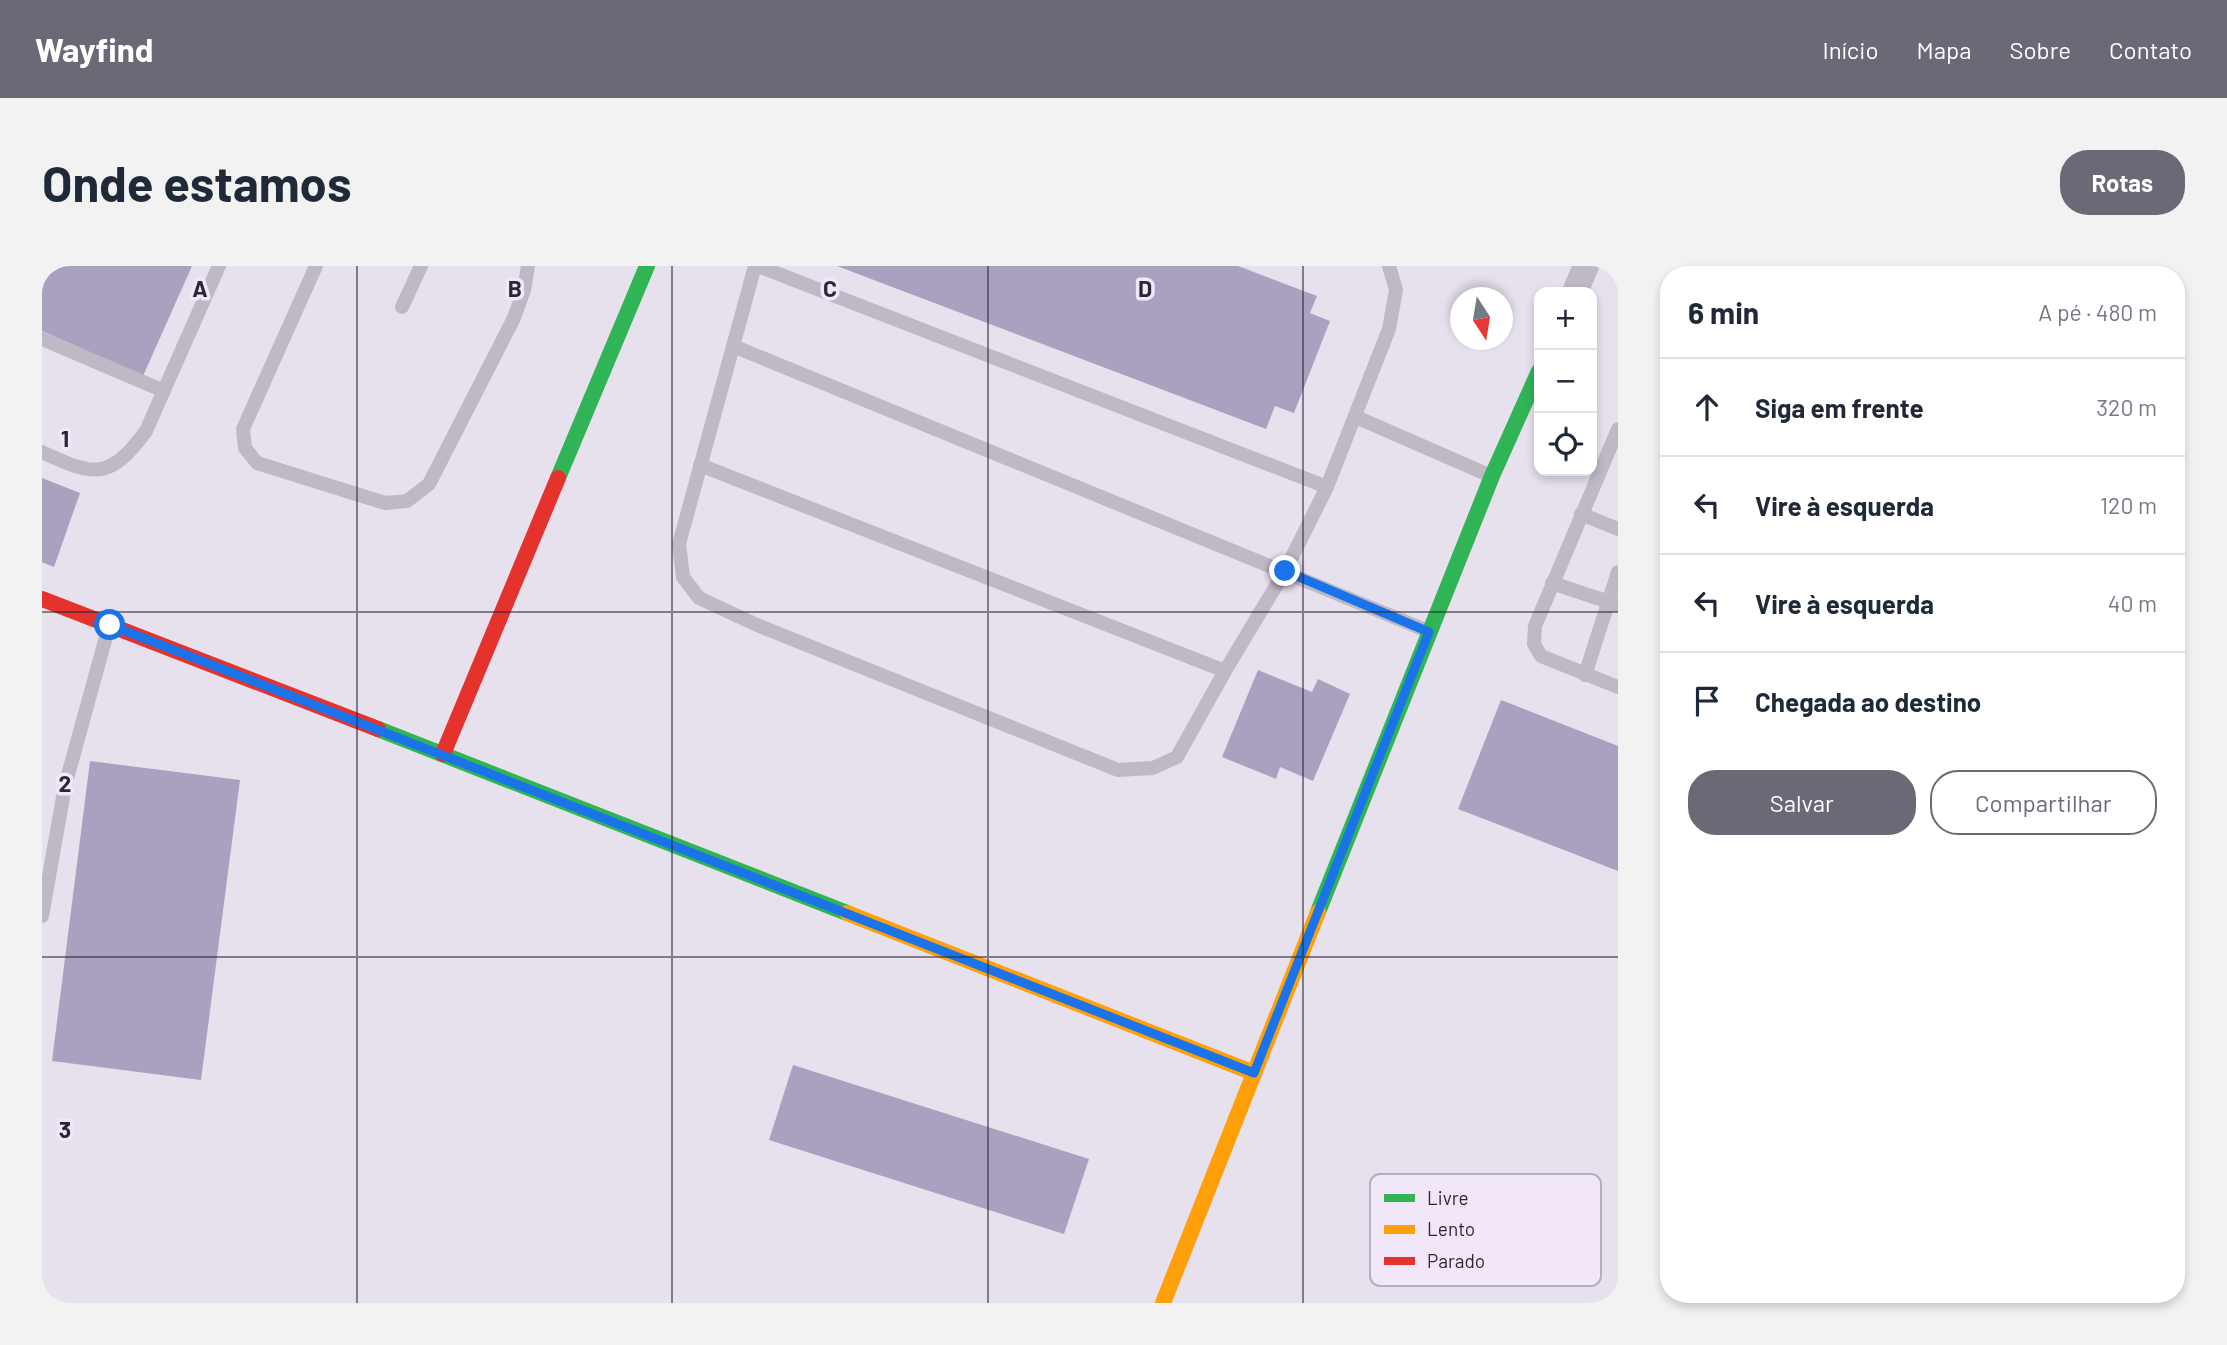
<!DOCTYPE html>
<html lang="pt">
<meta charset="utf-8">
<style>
body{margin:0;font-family:Barlow,sans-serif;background:#f2f2f3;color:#1f2937}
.controls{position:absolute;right:21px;top:21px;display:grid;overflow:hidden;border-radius:14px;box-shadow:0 4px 10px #0003}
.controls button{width:63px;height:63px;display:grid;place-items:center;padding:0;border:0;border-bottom:2px solid #e0e1e3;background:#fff;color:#1f2937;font:35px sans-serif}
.compass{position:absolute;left:1408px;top:21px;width:63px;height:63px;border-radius:50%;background:#fff;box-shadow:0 4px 10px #0003;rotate:168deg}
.stop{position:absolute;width:21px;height:21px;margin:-16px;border:5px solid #1a73e8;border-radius:50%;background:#fff}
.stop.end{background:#1a73e8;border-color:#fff;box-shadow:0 2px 7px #0008}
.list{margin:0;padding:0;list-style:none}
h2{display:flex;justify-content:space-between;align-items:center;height:91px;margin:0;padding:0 28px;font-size:30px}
h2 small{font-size:23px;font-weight:400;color:#747a83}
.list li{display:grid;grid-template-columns:46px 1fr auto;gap:21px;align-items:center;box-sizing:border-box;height:98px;padding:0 28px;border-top:2px solid #e0e1e3}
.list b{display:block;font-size:26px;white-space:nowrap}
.list em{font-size:23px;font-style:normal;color:#747a83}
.actions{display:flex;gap:14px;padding:21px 28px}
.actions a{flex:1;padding:16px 0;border:2px solid #6d6876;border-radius:28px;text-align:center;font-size:24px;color:#6d6876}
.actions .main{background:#6d6876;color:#fff}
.icon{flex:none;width:38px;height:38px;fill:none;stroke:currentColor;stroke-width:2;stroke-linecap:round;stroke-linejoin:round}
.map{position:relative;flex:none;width:1576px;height:1037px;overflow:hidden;border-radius:28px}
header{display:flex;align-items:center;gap:42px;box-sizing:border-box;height:98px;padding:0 35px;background:#6d6876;color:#fff}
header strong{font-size:33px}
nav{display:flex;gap:38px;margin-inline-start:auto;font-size:24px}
.intro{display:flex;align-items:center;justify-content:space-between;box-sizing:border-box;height:168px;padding:0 42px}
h1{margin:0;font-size:49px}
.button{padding:18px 32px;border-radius:28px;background:#6d6876;color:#fff;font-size:24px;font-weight:700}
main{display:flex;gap:42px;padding:0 42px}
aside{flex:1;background:#fff;border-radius:28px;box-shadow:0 4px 10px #0003}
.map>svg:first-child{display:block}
.building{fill:#aaa1c0}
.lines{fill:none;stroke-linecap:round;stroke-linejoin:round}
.lane{stroke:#bfb9c6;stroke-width:14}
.street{stroke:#bfb9c6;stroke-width:26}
.fast{stroke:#30b455;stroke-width:16}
.slow{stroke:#ff9f0a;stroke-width:16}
.jam{stroke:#e5322d;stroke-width:16}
.route{stroke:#1a73e8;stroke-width:9}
.grid{fill:none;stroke:#2c2736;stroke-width:2;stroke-opacity:0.55}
.key{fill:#f1e7f9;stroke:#b6adbe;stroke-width:2}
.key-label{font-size:19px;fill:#2c2736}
.grid-label{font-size:23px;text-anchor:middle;font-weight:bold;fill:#2c2736;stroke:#f1e7f9;stroke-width:7;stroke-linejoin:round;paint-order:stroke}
</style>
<header>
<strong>Wayfind</strong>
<nav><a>Início</a><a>Mapa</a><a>Sobre</a><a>Contato</a></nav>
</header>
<div class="intro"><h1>Onde estamos</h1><a class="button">Rotas</a></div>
<main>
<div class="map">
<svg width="1576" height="1037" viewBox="0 0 1576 1037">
<rect width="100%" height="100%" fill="#e7e0ed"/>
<g class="building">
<path d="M0,0H150L101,110L0,65Z"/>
<path d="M795,0H1196L1275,30L1268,47L1288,55L1252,147L1233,140L1224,163Z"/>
<path d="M0,212L38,227L12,301L0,296Z"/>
<path d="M1216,404L1270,426L1276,413L1308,428L1271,515L1238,501L1234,513L1180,491Z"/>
<path d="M1459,434L1576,480V605L1416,543Z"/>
<path d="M48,495L198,514L159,814L10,795Z"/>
<path d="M751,799L1047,893L1022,968L727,874Z"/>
</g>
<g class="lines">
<g class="lane">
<path d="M274,0L201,163L203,182L215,197L343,237L365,235L387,218L472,52L482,24L486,0"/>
<path d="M713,0L637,278L641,311L657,332L715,359L1076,504L1111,502L1135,491L1183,405L1243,305L1285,221L1347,63L1354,24L1347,0"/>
<path d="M716,0L1285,221"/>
<path d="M360,41L379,0"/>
<path d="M0,73L122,125"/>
<path d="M691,80L1386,365"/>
<path d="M1314,151L1449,210"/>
<path d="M1576,163L1493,360L1492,378L1499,390L1576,421"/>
<path d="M0,186C52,210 67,215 104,165L177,0"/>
<path d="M658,199L1183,405"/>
<path d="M1539,248L1576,263"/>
<path d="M1510,317L1576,339"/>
<path d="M1543,409L1576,306"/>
<path d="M0,650L23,520L67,360"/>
</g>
<path class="street" d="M1533,26L1544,0"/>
<g class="fast">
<path d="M516,212L605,0"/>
<path d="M336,463L805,647"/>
<path d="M1276,646L1450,210L1497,105"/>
</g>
<g class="slow">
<path d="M805,647L1212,807"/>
<path d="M1121,1037L1276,646"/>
</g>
<g class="jam">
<path d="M0,333L336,463"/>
<path d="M401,488L516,212"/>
</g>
</g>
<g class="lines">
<path class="route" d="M68,359L1212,807L1387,366L1243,305"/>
</g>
<path class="grid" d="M315,0V1037M630,0V1037M946,0V1037M1261,0V1037M0,346H1576M0,691H1576"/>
<rect x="1328" y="908" width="231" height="112" rx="10" class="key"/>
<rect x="1342" y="928" width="31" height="8" fill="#30b455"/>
<rect x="1342" y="959" width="31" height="9" fill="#ff9f0a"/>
<rect x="1342" y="991" width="31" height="8" fill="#e5322d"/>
<g class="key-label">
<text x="1385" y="939">Livre</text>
<text x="1385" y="970">Lento</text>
<text x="1385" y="1002">Parado</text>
</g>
<g class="grid-label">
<text x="158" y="31">A</text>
<text x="473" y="31">B</text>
<text x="788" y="31">C</text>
<text x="1103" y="31">D</text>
<text x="23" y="181">1</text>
<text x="23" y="526">2</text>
<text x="23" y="872">3</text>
</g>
</svg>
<div class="controls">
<button>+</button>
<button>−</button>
<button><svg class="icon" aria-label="locate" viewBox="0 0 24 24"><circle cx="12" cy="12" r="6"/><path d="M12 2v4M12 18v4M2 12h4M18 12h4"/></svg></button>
</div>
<svg class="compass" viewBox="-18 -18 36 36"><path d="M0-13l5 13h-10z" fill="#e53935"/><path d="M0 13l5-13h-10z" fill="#747a83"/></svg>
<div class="stop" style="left:68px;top:359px"></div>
<div class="stop end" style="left:1243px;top:305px"></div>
</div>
<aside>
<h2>6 min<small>A pé · 480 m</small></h2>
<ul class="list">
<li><svg class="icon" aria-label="ahead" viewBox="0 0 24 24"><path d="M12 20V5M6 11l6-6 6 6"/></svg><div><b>Siga em frente</b></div><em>320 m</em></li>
<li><svg class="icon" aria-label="left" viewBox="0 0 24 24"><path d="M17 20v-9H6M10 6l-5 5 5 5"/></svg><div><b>Vire à esquerda</b></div><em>120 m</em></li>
<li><svg class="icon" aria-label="left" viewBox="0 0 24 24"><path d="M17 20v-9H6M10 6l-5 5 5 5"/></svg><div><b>Vire à esquerda</b></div><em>40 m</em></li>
<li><svg class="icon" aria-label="arrive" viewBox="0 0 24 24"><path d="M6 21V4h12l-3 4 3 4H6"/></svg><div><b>Chegada ao destino</b></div></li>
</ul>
<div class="actions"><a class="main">Salvar</a><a>Compartilhar</a></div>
</aside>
</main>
